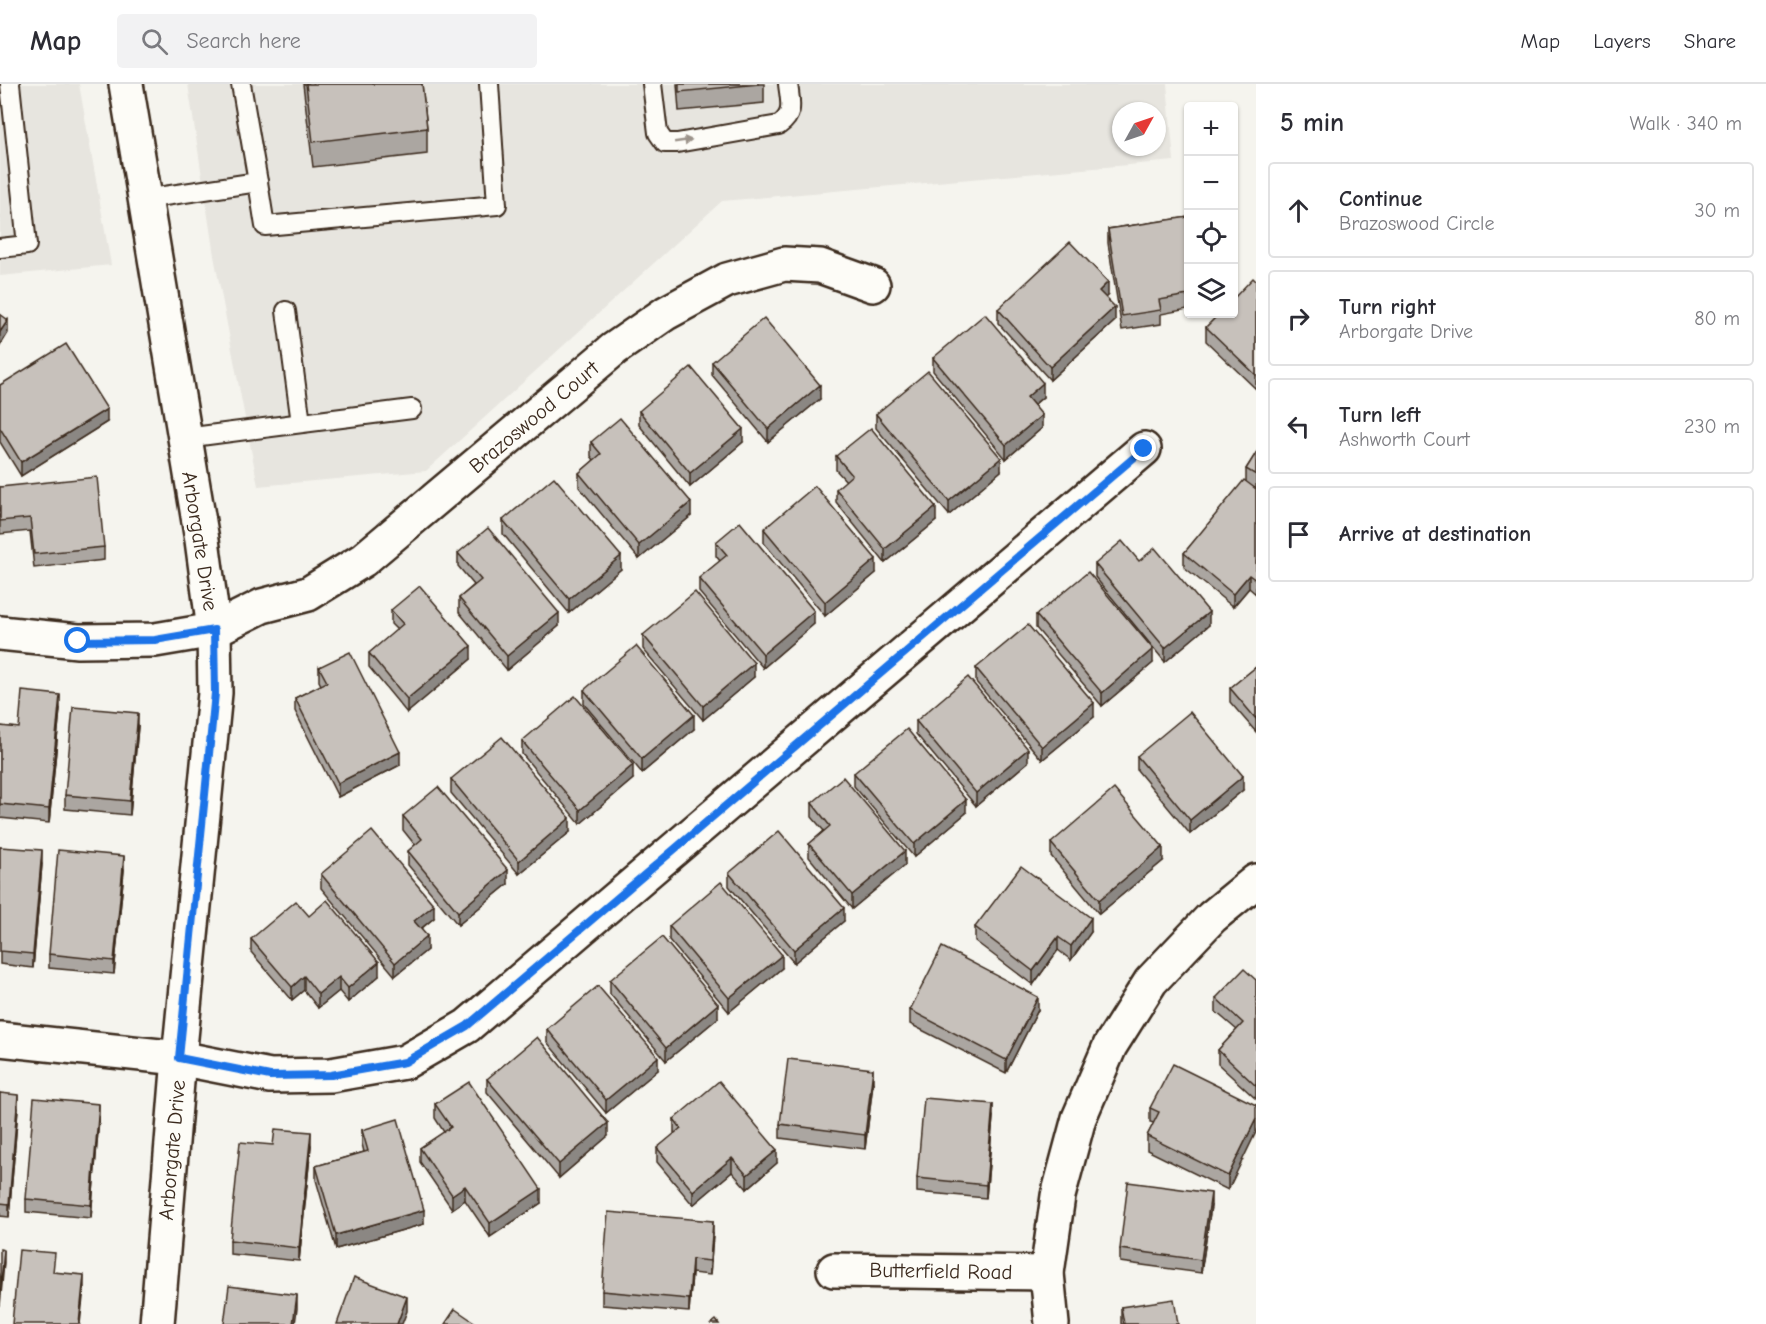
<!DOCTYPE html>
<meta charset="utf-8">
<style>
body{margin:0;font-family:"Comic Neue",sans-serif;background:#f2f2f3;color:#2b2b33}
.controls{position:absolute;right:18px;top:18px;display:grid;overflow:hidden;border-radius:6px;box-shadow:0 2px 4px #0004}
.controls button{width:54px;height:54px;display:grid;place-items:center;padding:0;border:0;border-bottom:2px solid #e1e1e2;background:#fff;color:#2b2b33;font:30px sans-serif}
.compass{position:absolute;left:1112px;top:18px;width:54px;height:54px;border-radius:50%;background:#fff;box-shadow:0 2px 4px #0004;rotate:50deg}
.stop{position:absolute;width:18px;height:18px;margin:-14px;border:4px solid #1a73e8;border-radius:50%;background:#fff}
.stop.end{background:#1a73e8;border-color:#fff;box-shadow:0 2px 6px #0008}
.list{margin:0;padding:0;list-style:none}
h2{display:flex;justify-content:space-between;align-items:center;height:78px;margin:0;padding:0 24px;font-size:26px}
h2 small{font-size:20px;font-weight:400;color:#7c7c81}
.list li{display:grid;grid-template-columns:39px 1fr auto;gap:18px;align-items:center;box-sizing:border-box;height:96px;margin:0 12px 12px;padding:0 12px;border:2px solid #e1e1e2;border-radius:6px}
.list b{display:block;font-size:22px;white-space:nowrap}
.list p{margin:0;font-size:20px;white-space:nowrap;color:#7c7c81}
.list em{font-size:20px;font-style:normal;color:#7c7c81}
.icon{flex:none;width:33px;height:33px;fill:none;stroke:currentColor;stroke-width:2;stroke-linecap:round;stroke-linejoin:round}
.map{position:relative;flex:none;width:1256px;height:1240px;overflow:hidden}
header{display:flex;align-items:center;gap:36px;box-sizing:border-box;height:84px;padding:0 30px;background:#fff;border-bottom:2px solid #e1e1e2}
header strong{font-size:28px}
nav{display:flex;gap:33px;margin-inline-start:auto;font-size:21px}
.search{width:420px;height:54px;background:#f2f2f3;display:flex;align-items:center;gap:15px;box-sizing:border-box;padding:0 21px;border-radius:6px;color:#7c7c81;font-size:22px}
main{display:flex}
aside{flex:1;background:#fff}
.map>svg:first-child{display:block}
.built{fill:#e7e5df;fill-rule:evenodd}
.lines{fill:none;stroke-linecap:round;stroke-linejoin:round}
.lane-casing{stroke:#3b2a1e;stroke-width:22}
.street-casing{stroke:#3b2a1e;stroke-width:38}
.lane{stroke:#fdfcf7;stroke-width:18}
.street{stroke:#fdfcf7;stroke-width:33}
.wall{fill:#aba6a1;stroke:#3b2a1e;stroke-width:1.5}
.shaded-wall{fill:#8b8783;stroke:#3b2a1e;stroke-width:1.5}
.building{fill:#c7c1bb;stroke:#3b2a1e;stroke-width:1.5}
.oneway{fill:#9c938a}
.route{stroke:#1a73e8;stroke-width:8}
.labels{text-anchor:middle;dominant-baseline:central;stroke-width:5;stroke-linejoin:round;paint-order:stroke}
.street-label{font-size:21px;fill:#3b2a1e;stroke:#fdfcf7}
</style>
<header>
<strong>Map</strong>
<div class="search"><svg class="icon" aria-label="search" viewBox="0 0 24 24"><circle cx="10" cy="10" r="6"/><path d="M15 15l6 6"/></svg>Search here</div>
<nav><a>Map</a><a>Layers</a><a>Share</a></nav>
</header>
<main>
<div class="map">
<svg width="1256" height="1240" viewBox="0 0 1256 1240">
<rect width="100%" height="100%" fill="#f5f4ee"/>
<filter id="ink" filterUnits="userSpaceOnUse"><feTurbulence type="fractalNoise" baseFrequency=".0167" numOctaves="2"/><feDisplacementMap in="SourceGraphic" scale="12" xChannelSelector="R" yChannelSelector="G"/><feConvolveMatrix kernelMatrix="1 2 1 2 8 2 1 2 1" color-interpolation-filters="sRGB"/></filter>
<g filter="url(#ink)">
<g class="built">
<path d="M0,0H79L111,181L0,192Z"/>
<path d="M188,0H1167L1174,77L722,117L426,387L258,402L214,172ZM1121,27H1157V63H1121Z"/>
</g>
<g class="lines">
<defs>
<g id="lane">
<path d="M652,0L658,49L665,59H677L779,41C795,30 790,18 788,0"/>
<path d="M258,98L265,142L497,121L489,0"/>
<path d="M144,115L258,98L241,0"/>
<path d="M0,164L27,161L10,0"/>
<path d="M286,227L301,339"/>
<path d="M185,354L412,325"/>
</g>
<g id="street">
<path d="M126,0L202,456L214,546L215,609L179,974L157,1240"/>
<path d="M0,549L78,557L155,556L214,546L262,522L308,510L363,476L614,265L666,229L727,196L784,180L820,182L873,201"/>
<path d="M0,955L179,974L270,992L331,991L405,978L467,942L1144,365"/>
<path d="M834,1186L1047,1189"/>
<path d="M1052,1240L1047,1189L1058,1112L1079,1034L1110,962L1151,897L1212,833L1256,797"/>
</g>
</defs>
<use href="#lane" class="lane-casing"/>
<use href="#street" class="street-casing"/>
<use href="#lane" class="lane"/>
<use href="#street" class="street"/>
</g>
<g class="wall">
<path d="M303,0H422L427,44V70L313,83Z"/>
<path d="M677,0H764V19L679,27Z"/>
<path d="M1188,133V225L1161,230V240L1122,246L1108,159V145Z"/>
<path d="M1256,197V305L1206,257V243Z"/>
<path d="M1108,212L1106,214L1115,237L1050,296L998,239V225Z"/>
<path d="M933,274L1043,313L1034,321L1042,344L1006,375L933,287Z"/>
<path d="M712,278L820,315L768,358L712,291Z"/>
<path d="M0,301L107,338L21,392L0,358Z"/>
<path d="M639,327L743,358L690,403L639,341Z"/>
<path d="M876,330L1001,387L949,431L876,344Z"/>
<path d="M591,358L691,432L639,475L579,403V389L594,376L591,372Z"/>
<path d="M1256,369V405L1253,403L1256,405V510L1249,504L1233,523L1184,483V469L1246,397V385Z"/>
<path d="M836,372L936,437L885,479L836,418V405L846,397L836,386Z"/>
<path d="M0,403L104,463V476L34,484L30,447L0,450Z"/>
<path d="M503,436L621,485L569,529L503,450Z"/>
<path d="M764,445L876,489L825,532L764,459Z"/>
<path d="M716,458L814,540L763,584L699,508V494L720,477L716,472Z"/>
<path d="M458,469L559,542L507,586L459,528V514L474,501L458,482Z"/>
<path d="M1139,477L1209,541L1165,578L1095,493V480Z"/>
<path d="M391,526L471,575L407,629L369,583V569L397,546L391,540Z"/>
<path d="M1036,531L1153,579L1102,622L1036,544Z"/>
<path d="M643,551L754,593L703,636L643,565Z"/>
<path d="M319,583L400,681L338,713L295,627V614L321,601L319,597Z"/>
<path d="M1256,583V648L1230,618V604Z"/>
<path d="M976,584L1094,633L1042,676L976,598Z"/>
<path d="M584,606L694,645L642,689L584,620Z"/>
<path d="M60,625L49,739L0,734V642L19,644Z"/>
<path d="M916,637L1028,678L976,722L916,650Z"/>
<path d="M138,642L130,731L65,725V711Z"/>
<path d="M522,657L633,695L580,740L522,670Z"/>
<path d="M1137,672L1243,706L1190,750L1137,686Z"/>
<path d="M854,689L966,729L914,773L854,702Z"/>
<path d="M451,695L570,748L519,790L451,709Z"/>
<path d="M812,719L905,781L852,825L809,773V760L824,747L812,733Z"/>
<path d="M403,732L508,800L458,841L408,781V767L415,761L403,746Z"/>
<path d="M1051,759L1163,777L1099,830L1051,772Z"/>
<path d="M0,763L42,780L33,884L0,880Z"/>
<path d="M124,786L114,890L49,884V870Z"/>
<path d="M729,789L844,837L794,879L729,802Z"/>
<path d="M321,790L434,834L421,845L427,866L395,892L321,804Z"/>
<path d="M309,832L379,892L348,918L339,907L318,924L304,906L292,916L251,868V855Z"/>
<path d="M669,842L782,884L729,928L669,856Z"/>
<path d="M975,843L1091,848L1071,876L1058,866L1033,901L975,857Z"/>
<path d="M610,896L718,934L666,977L610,910Z"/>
<path d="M1256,896V1015L1218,980V966L1237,946L1216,928V914Z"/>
<path d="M910,926H1038L1006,989L910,940Z"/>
<path d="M547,945L658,986L606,1029L547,958Z"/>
<path d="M487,995L608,1052L559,1094L487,1008Z"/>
<path d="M873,999L865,1065L780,1054V1040Z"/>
<path d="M0,1009L18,1024L9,1133L0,1132Z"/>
<path d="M435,1020L541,1119L490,1153L465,1116L452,1125L420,1078V1064L444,1048L435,1034Z"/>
<path d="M1256,1021L1228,1106L1147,1066V1052L1154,1039L1150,1038V1024Z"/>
<path d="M993,1033L986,1114L917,1108V1094Z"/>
<path d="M99,1034L91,1134L26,1128V1115Z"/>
<path d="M674,1035L777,1079L747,1105L732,1088L693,1121L657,1078V1064L675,1050L674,1049Z"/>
<path d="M362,1046L424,1140L336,1165L316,1096V1082L364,1068L362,1060Z"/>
<path d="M311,1062L299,1177L230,1170V1156Z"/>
<path d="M1211,1122L1201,1189L1120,1178V1165Z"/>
<path d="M713,1150L710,1191L692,1189L689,1228L602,1221V1207Z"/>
<path d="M1121,1223L1178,1240H1121Z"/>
</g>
<g class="shaded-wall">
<path d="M1108,198V212L1099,220V207Z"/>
<path d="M1115,223V237L1050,296V283Z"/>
<path d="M8,236V249L0,262V248Z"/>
<path d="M1043,299V313L1027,326V313Z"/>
<path d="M820,301V315L768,358V345Z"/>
<path d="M107,325V338L21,392V378Z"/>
<path d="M1042,331V344L1006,375V361Z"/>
<path d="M743,345V358L690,403V389Z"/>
<path d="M1001,374V387L949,431V417Z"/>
<path d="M691,418V432L639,475V461Z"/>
<path d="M936,423V437L885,479V465Z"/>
<path d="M621,472V485L569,529V515Z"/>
<path d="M876,475V489L825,532V518Z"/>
<path d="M1249,491V504L1233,523V510Z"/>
<path d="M814,527V540L763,584V570Z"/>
<path d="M1209,528V541L1165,578V564Z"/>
<path d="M559,529V542L507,586V572Z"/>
<path d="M471,562V575L407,629V615Z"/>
<path d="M1153,565V579L1102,622V609Z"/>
<path d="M754,579V593L703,636V622Z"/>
<path d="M60,611V625L49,739V725Z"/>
<path d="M1094,619V633L1042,676V663Z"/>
<path d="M138,629V642L130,731V717Z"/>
<path d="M694,631V645L642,689V675Z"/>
<path d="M1028,665V678L976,722V709Z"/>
<path d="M400,668V681L338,713V699Z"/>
<path d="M633,681V695L580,740V726Z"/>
<path d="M1243,692V706L1190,750V736Z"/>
<path d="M966,716V729L914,773V760Z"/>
<path d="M570,734V748L519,790V777Z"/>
<path d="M1163,763V777L1099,830V816Z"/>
<path d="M42,766V780L33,884V870Z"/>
<path d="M905,767V781L852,825V811Z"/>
<path d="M124,772V786L114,890V877Z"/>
<path d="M508,786V800L458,841V828Z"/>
<path d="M434,821V834L414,850V837Z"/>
<path d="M844,824V837L794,879V866Z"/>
<path d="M1091,834V848L1071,876V862Z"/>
<path d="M427,852V866L395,892V879Z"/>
<path d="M1058,853V866L1033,901V887Z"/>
<path d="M782,871V884L729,928V914Z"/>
<path d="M379,878V892L348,918V904Z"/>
<path d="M304,892V906L292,916V903Z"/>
<path d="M339,893V907L318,924V910Z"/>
<path d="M1038,913V926L1006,989V976Z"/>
<path d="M718,920V934L666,977V964Z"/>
<path d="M658,973V986L606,1029V1016Z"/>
<path d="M873,985V999L865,1065V1051Z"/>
<path d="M18,1011V1024L9,1133V1120Z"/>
<path d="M99,1020V1034L91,1134V1121Z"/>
<path d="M993,1020V1033L986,1114V1101Z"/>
<path d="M1256,1035V1048L1228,1106V1092Z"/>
<path d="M608,1039V1052L559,1094V1080Z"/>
<path d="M311,1048V1062L299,1177V1164Z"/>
<path d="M777,1066V1079L747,1105V1091Z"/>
<path d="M732,1074V1088L693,1121V1107Z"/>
<path d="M465,1102V1116L452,1125V1111Z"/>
<path d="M541,1105V1119L490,1153V1139Z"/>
<path d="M1211,1109V1122L1201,1189V1176Z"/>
<path d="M424,1126V1140L336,1165V1151Z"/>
<path d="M713,1137V1150L710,1191V1177Z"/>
<path d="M4,1166V1179L0,1222V1209Z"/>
<path d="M692,1175V1189L689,1228V1215Z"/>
<path d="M84,1191V1205L80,1240H79Z"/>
<path d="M297,1211V1225L295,1240H293Z"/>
<path d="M407,1213V1227L402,1240H397Z"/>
</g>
<g class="building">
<path d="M306,0H422L427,44L313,58Z"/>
<path d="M679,0H759L679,8Z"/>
<path d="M1188,133V211L1159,216L1161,226L1122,232L1108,145Z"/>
<path d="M1070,158L1108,198L1099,207L1115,223L1050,283L998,225Z"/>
<path d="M1253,194L1256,197V291L1206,243L1219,230H1233V215Z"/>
<path d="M0,230L8,236L0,248Z"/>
<path d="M985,230L1043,299L1027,313L1042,331L1006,361L933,274Z"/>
<path d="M764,234L820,301L768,345L712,278Z"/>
<path d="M66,260L107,325L21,378L0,344V301Z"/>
<path d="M691,283L743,345L690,389L639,327Z"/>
<path d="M928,287L1001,374L949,417L876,330Z"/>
<path d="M620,334L691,418L639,461L579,389L601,370L591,358Z"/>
<path d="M871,344L936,423L885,465L836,405L852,391L836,372Z"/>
<path d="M1256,369V391L1246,385Z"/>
<path d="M97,393L104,463L34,470L30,434L0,437V403Z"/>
<path d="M554,393L621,472L569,515L503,436Z"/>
<path d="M1244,396L1256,405V496L1249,491L1233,510L1184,469Z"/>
<path d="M815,402L876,475L825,518L764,445Z"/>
<path d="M740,438L814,527L763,570L699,494L727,471L716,458Z"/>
<path d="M488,444L559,529L507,572L459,514L481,496L458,469Z"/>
<path d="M1122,457L1139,477L1155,464L1209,528L1165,564L1095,480Z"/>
<path d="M1088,488L1153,565L1102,609L1036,531Z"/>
<path d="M420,502L471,562L407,615L369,569L403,540L391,526Z"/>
<path d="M695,508L754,579L703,622L643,551Z"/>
<path d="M1028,541L1094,619L1042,663L976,584Z"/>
<path d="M636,562L694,631L642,675L584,606Z"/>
<path d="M350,568L400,668L338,699L295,614L327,598L319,583Z"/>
<path d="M1256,583V635L1230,604Z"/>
<path d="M968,593L1028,665L976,709L916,637Z"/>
<path d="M22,607L60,611L49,725L0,720V642L19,644Z"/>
<path d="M575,612L633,681L580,726L522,657Z"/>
<path d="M73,623L138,629L130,717L65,711Z"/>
<path d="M1190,628L1243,692L1190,736L1137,672Z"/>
<path d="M907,645L966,716L914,760L854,689Z"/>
<path d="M502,653L570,734L519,777L451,695Z"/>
<path d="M843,693L905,767L852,811L809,760L830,742L812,719Z"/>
<path d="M438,703L508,786L458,828L408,767L422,755L403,732Z"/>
<path d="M1114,705L1163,763L1099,816L1051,759Z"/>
<path d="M372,747L434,821L414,837L427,852L395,879L321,790Z"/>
<path d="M779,747L844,824L794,866L729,789Z"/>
<path d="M0,763L42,766L33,870L0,867Z"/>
<path d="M58,766L124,772L114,877L49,870Z"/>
<path d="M1021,782L1091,834L1071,862L1058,853L1033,887L975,843Z"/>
<path d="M721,798L782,871L729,914L669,842Z"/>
<path d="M327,816L379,878L348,904L339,893L318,910L304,892L292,903L251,855L296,817L309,832Z"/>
<path d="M662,853L718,920L666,964L610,896Z"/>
<path d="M942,863L1038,913L1006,976L910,926Z"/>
<path d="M1244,885L1256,896V1002L1218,966L1243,939L1216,914Z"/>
<path d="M598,902L658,973L606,1016L547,945Z"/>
<path d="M537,953L608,1039L559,1080L487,995Z"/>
<path d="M788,975L873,985L865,1051L780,1040Z"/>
<path d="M1173,980L1256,1021V1035L1228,1092L1147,1052L1159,1028L1150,1024Z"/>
<path d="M719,997L777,1066L747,1091L732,1074L693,1107L657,1064L681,1044L674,1035Z"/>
<path d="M469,998L541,1105L490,1139L465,1102L452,1111L420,1064L451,1043L435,1020Z"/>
<path d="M0,1009L18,1011L9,1120L0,1119Z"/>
<path d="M34,1014L99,1020L91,1121L26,1115Z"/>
<path d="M924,1014L993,1020L986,1101L917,1094Z"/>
<path d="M398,1035L424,1126L336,1151L316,1082L368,1067L362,1046Z"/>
<path d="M275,1045L311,1048L299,1164L230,1156L240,1058L273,1061Z"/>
<path d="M1128,1098L1211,1109L1201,1176L1120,1165Z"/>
<path d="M608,1128L713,1137L710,1177L692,1175L689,1215L602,1207Z"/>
<path d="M0,1165L4,1166L0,1209Z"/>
<path d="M19,1166L55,1169L53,1188L84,1191L79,1240H12Z"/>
<path d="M354,1193L407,1213L397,1240H337Z"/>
<path d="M229,1202L297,1211L293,1240H224Z"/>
<path d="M1174,1215L1178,1240H1124L1121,1223Z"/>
<path d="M455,1225L477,1240H445Z"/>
<path d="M716,1236L719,1240H711Z"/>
</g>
<defs><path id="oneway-solid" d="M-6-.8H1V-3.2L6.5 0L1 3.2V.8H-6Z" transform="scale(1.5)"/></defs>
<use class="oneway" href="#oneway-solid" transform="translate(683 57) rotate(-8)"/>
</g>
<g class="lines" filter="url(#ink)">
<path class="route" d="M78,557L155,556L214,546L215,609L179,974L270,992L331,991L405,978L467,942L1144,365"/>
</g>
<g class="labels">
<g class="street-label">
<text transform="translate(534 333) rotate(-40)">Brazoswood Court</text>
<text transform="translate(200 457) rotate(81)">Arborgate Drive</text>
<text transform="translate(172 1066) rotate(-85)">Arborgate Drive</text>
<text transform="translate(941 1187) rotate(1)">Butterfield Road</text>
</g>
</g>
</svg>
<div class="controls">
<button>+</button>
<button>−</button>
<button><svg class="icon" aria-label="locate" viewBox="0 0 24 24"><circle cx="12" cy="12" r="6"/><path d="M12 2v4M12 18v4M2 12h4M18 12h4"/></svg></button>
<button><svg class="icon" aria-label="layers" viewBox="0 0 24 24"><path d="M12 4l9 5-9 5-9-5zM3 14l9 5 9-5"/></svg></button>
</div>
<svg class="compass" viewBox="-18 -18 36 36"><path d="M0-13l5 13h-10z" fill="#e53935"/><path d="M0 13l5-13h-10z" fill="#7c7c81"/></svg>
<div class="stop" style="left:78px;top:557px"></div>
<div class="stop end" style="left:1144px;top:365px"></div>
</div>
<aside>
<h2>5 min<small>Walk · 340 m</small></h2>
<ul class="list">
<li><svg class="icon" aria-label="ahead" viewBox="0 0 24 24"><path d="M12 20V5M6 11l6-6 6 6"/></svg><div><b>Continue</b><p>Brazoswood Circle</p></div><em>30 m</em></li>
<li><svg class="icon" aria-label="right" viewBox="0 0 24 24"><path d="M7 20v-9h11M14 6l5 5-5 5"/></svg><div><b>Turn right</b><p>Arborgate Drive</p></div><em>80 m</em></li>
<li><svg class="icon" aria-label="left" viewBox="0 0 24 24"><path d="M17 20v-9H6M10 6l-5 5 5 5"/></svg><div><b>Turn left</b><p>Ashworth Court</p></div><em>230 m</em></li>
<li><svg class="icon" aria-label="arrive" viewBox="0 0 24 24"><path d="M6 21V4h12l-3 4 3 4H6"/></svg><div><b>Arrive at destination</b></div></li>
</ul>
</aside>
</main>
